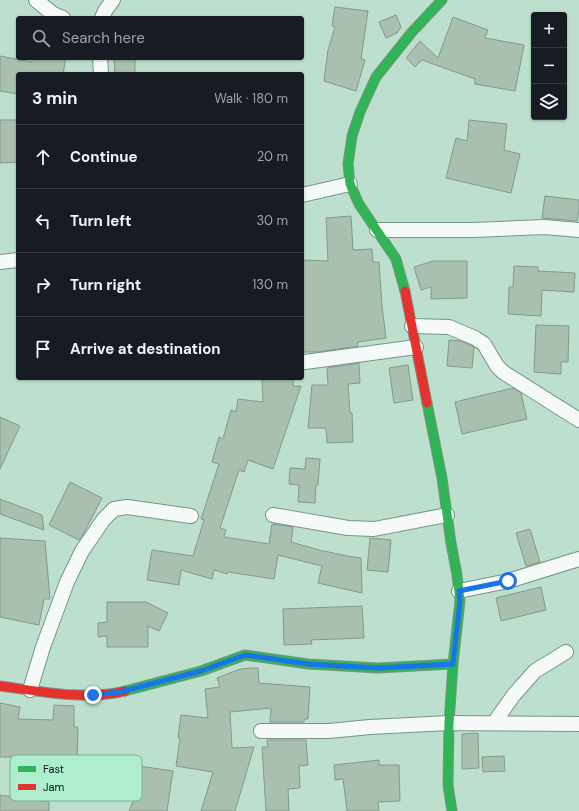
<!DOCTYPE html>
<meta charset="utf-8">
<style>
body{margin:0;font-family:"DM Sans",sans-serif;background:#20242c;color:#f1f3f6}
.controls{position:absolute;right:12px;top:12px;display:grid;overflow:hidden;border-radius:4px;box-shadow:0 1px 3px #0004}
.controls button{width:36px;height:36px;display:grid;place-items:center;padding:0;border:0;border-bottom:1px solid #363941;background:#171b24;color:#f1f3f6;font:20px sans-serif}
.stop{position:absolute;width:12px;height:12px;margin:-9px;border:3px solid #1a73e8;border-radius:50%;background:#fff}
.stop.end{background:#1a73e8;border-color:#fff;box-shadow:0 1px 4px #0008}
.list{margin:0;padding:0;list-style:none}
h2{display:flex;justify-content:space-between;align-items:center;height:52px;margin:0;padding:0 16px;font-size:17px}
h2 small{font-size:13px;font-weight:400;color:#9ea1a6}
.list li{display:grid;grid-template-columns:26px 1fr auto;gap:12px;align-items:center;box-sizing:border-box;height:64px;padding:0 16px;border-top:1px solid #363941}
.list b{display:block;font-size:15px;white-space:nowrap}
.list em{font-size:13px;font-style:normal;color:#9ea1a6}
.icon{flex:none;width:22px;height:22px;fill:none;stroke:currentColor;stroke-width:2;stroke-linecap:round;stroke-linejoin:round}
.map{position:relative;flex:none;width:579px;height:811px;overflow:hidden}
.search{position:absolute;background:#171b24;box-shadow:0 1px 3px #0004;left:16px;top:16px;width:288px;height:44px;display:flex;align-items:center;gap:10px;box-sizing:border-box;padding:0 14px;border-radius:4px;color:#9ea1a6;font-size:15px}
.panel{position:absolute;background:#171b24;box-shadow:0 1px 3px #0004;left:16px;top:72px;width:288px;height:308px;border-radius:4px}
.map>svg:first-child{display:block}
.building{fill:#a9c0b0;stroke:#83998a}
.lines{fill:none;stroke-linecap:round;stroke-linejoin:round}
.street-casing{stroke:#799487;stroke-width:16}
.fast-casing{stroke:#799487;stroke-width:11}
.jam-casing{stroke:#799487;stroke-width:11}
.street{stroke:#f5faf8;stroke-width:14}
.fast{stroke:#30b455;stroke-width:9}
.jam{stroke:#e5322d;stroke-width:9}
.route{stroke:#1a73e8;stroke-width:5}
.key{fill:#aeeece;stroke:#7baf95;stroke-width:1}
.key-label{font-size:11px;fill:#031c11}
</style>
<div class="map">
<svg width="579" height="811" viewBox="0 0 579 811">
<rect width="100%" height="100%" fill="#bddfce"/>
<g class="building">
<path d="M335,7L368,11L361,59L365,60L356,91L324,81L328,50L335,27L332,26Z"/>
<path d="M396,15L401,27L397,33L386,38L379,22Z"/>
<path d="M453,17L488,30L485,38L524,45L515,91L475,84V79L422,60L415,67L406,58L420,41L438,58Z"/>
<path d="M0,56L32,62V58H66L63,74H18V94L0,91Z"/>
<path d="M114,58H135V74H115Z"/>
<path d="M0,120H18V162L0,163Z"/>
<path d="M469,120L507,124L504,150L520,154L511,193L446,178L456,138L467,141Z"/>
<path d="M545,196L579,200V209L577,221L542,218Z"/>
<path d="M351,216L353,250L372,249L373,262H379L382,306L386,338L358,342V346L318,352H302V260L328,261L326,218Z"/>
<path d="M433,261H467V298L431,299V287L421,290L414,267Z"/>
<path d="M514,266L538,267V271L575,273L574,292L542,290L541,316L508,314L509,287H513Z"/>
<path d="M536,325L569,326L568,362H561V374L534,372Z"/>
<path d="M449,340L461,341L474,347L472,368L447,366Z"/>
<path d="M359,363L360,383L348,384L350,413H352L353,442L327,443L326,428H308L312,385H328L327,368Z"/>
<path d="M408,365L413,400L394,403L389,368Z"/>
<path d="M262,378H293V386H301L273,469L248,460L244,472L239,470L220,528L226,530L224,537L269,544L272,524L293,527L291,542L319,550L347,556L361,558L362,593L318,583L322,566L278,555L274,579L228,572L227,574L214,570L212,579L181,570L179,585L147,580L152,550L193,556L204,520L201,519L219,464L212,462L219,437L223,439L231,410L236,412L238,399L263,402Z"/>
<path d="M513,388L521,393L527,419L462,434L455,402Z"/>
<path d="M0,417L20,426L0,469Z"/>
<path d="M306,458L320,459L318,485H316L315,503L298,502L299,485L289,484L290,468L305,469Z"/>
<path d="M70,482L102,498L84,533L79,540L49,525Z"/>
<path d="M0,499L42,515L44,530L0,514Z"/>
<path d="M530,529L540,562L526,566L516,533Z"/>
<path d="M0,538L45,541L50,599H44L39,625L0,617Z"/>
<path d="M370,538L391,540L388,572L367,570Z"/>
<path d="M541,587L546,610L501,621L496,598Z"/>
<path d="M107,602H146L168,613L159,631L148,626V647H107V636L98,637V623L107,622Z"/>
<path d="M362,606L364,638L311,640L312,644L284,645L283,609Z"/>
<path d="M253,668H258L259,683L310,687L308,719H304V722H270L271,708L230,712L232,748L254,747L235,811H201L213,772L176,766L180,738L178,737L181,715L208,718L205,689L220,687L217,678L240,669Z"/>
<path d="M0,703L20,707L18,719L53,720L54,705L74,706V727H78L77,768L39,767V757H0Z"/>
<path d="M478,733L479,768L462,769V734Z"/>
<path d="M267,740H306L308,765L299,766L300,788L288,789L289,811H266L262,747H268Z"/>
<path d="M504,756L505,771L483,772L482,757Z"/>
<path d="M379,760V765H399L400,801L378,802L379,811H347L343,779L335,780L334,765Z"/>
<path d="M139,766L173,771L167,811H129L134,799Z"/>
<path d="M0,795L49,802V811H0Z"/>
</g>
<g class="lines">
<defs>
<g id="street">
<path d="M36,0L53,14L63,18"/>
<path d="M102,18L105,11L113,0"/>
<path d="M100,58L101,74"/>
<path d="M302,195L350,184"/>
<path d="M377,230H473L544,227L579,230"/>
<path d="M0,262L18,260"/>
<path d="M412,326L449,327L475,338L484,344L497,366L503,372L579,420"/>
<path d="M305,362L416,347"/>
<path d="M273,515L348,528L374,529L447,515"/>
<path d="M459,591L508,581L579,559"/>
<path d="M30,690L43,647L67,582L82,551L104,519L114,509L127,507L191,516"/>
<path d="M494,723L513,696L535,671L566,652"/>
<path d="M261,731H329L370,727L449,723L579,724"/>
</g>
<g id="fast">
<path d="M405,291L396,259L359,204L350,184L348,164L352,136L360,112L376,77L412,32L442,0"/>
<path d="M427,403L442,478L451,543L457,575L460,601L453,664L449,723L448,785L452,811"/>
<path d="M125,691L201,671L245,655L308,664L378,668L453,664"/>
</g>
<g id="jam">
<path d="M405,291L427,403"/>
<path d="M0,686C38,691 87,701 125,691"/>
</g>
</defs>
<use href="#street" class="street-casing"/>
<use href="#fast" class="fast-casing"/>
<use href="#jam" class="jam-casing"/>
<use href="#street" class="street"/>
<use href="#fast" class="fast"/>
<use href="#jam" class="jam"/>
</g>
<g class="lines">
<path class="route" d="M93,695L120,692L201,671L245,655L308,664L378,668L453,664L460,601L459,591L508,581"/>
</g>
<rect x="10" y="755" width="132" height="46" rx="6" class="key"/>
<rect x="18" y="766" width="18" height="6" fill="#30b455"/>
<rect x="18" y="784" width="18" height="6" fill="#e5322d"/>
<g class="key-label">
<text x="43" y="773">Fast</text>
<text x="43" y="791">Jam</text>
</g>
</svg>
<div class="controls">
<button>+</button>
<button>−</button>
<button><svg class="icon" aria-label="layers" viewBox="0 0 24 24"><path d="M12 4l9 5-9 5-9-5zM3 14l9 5 9-5"/></svg></button>
</div>
<div class="stop" style="left:508px;top:581px"></div>
<div class="stop end" style="left:93px;top:695px"></div>
<div class="search"><svg class="icon" aria-label="search" viewBox="0 0 24 24"><circle cx="10" cy="10" r="6"/><path d="M15 15l6 6"/></svg>Search here</div>
<section class="panel">
<h2>3 min<small>Walk · 180 m</small></h2>
<ul class="list">
<li><svg class="icon" aria-label="ahead" viewBox="0 0 24 24"><path d="M12 20V5M6 11l6-6 6 6"/></svg><div><b>Continue</b></div><em>20 m</em></li>
<li><svg class="icon" aria-label="left" viewBox="0 0 24 24"><path d="M17 20v-9H6M10 6l-5 5 5 5"/></svg><div><b>Turn left</b></div><em>30 m</em></li>
<li><svg class="icon" aria-label="right" viewBox="0 0 24 24"><path d="M7 20v-9h11M14 6l5 5-5 5"/></svg><div><b>Turn right</b></div><em>130 m</em></li>
<li><svg class="icon" aria-label="arrive" viewBox="0 0 24 24"><path d="M6 21V4h12l-3 4 3 4H6"/></svg><div><b>Arrive at destination</b></div></li>
</ul>
</section>
</div>
